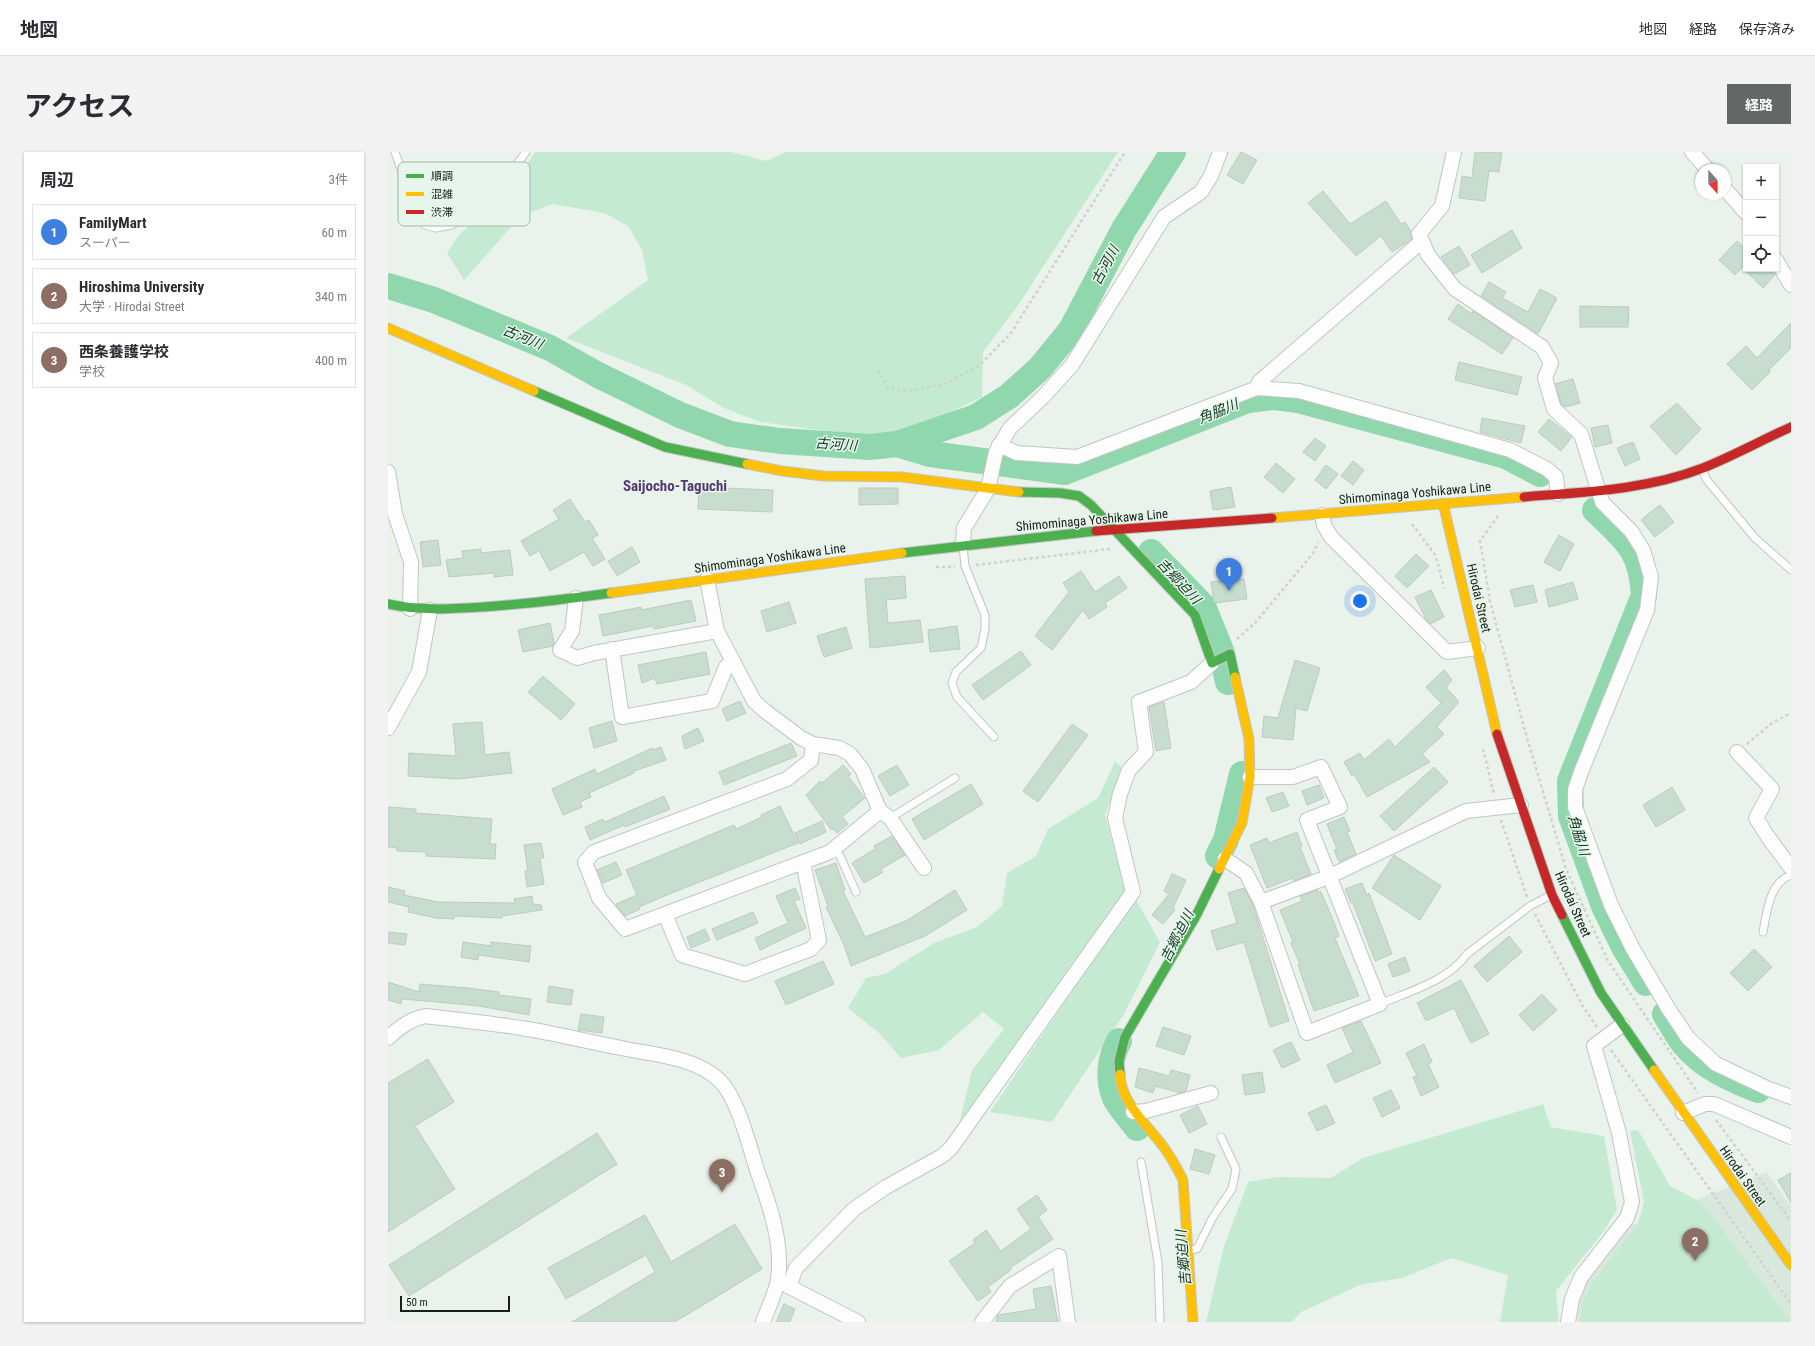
<!DOCTYPE html>
<html lang="ja">
<meta charset="utf-8">
<style>
body{margin:0;font-family:"Roboto Condensed","Noto Sans JP",sans-serif;background:#f2f2f3;color:#2b2b33}
.controls{position:absolute;right:12px;top:12px;display:grid;overflow:hidden;border-radius:0px;box-shadow:0 1px 3px #0004}
.controls button{width:36px;height:36px;display:grid;place-items:center;padding:0;border:0;border-bottom:1px solid #e1e1e2;background:#fff;color:#2b2b33;font:20px sans-serif}
.compass{position:absolute;left:1307px;top:12px;width:36px;height:36px;border-radius:50%;background:#fff;box-shadow:0 1px 3px #0004;rotate:159deg}
.scale{position:absolute;left:12px;bottom:10px;width:110px;box-sizing:border-box;padding-left:4px;border:2px solid #181e1a;border-top:0;font-size:11px;line-height:14px;white-space:nowrap;color:#181e1a;-webkit-text-stroke:3px #e6f6eb;paint-order:stroke}
.you{position:absolute;left:972px;top:449px;width:14px;height:14px;margin:-10px;border:3px solid #fff;border-radius:50%;background:#1a73e8;box-shadow:0 0 0 6px #1a73e833}
.badge{display:grid;place-items:center;width:26px;height:26px;border-radius:50%;background:#626864;color:#fff;font-size:13px;font-weight:700}
.pin{position:absolute;translate:-50% -33px;filter:drop-shadow(0 1px 2px #0008)}
.pin::after{content:'';position:absolute;top:21px;width:14px;height:12px;background:inherit;clip-path:polygon(0 0,100% 0,50% 100%)}
.list{margin:0;padding:0;list-style:none}
h2{display:flex;justify-content:space-between;align-items:center;height:52px;margin:0;padding:0 16px;font-size:17px}
h2 small{font-size:13px;font-weight:400;color:#7c7c81}
.list li{display:grid;grid-template-columns:26px 1fr auto;gap:12px;align-items:center;box-sizing:border-box;height:56px;margin:0 8px 8px;padding:0 8px;border:1px solid #e1e1e2;border-radius:0px}
.list b{display:block;font-size:15px;white-space:nowrap}
.list p{margin:0;font-size:13px;white-space:nowrap;color:#7c7c81}
.list em{font-size:13px;font-style:normal;color:#7c7c81}
.icon{flex:none;width:22px;height:22px;fill:none;stroke:currentColor;stroke-width:2;stroke-linecap:round;stroke-linejoin:round}
.map{position:relative;flex:none;width:1403px;height:1170px;overflow:hidden;border-radius:0px}
header{display:flex;align-items:center;gap:24px;box-sizing:border-box;height:56px;padding:0 20px;background:#fff;border-bottom:1px solid #e1e1e2}
header strong{font-size:19px}
nav{display:flex;gap:22px;margin-inline-start:auto;font-size:14px}
.intro{display:flex;align-items:center;justify-content:space-between;box-sizing:border-box;height:96px;padding:0 24px}
h1{margin:0;font-size:28px}
.button{padding:10px 18px;border-radius:0px;background:#626864;color:#fff;font-size:14px;font-weight:700}
main{display:flex;gap:24px;padding:0 24px}
aside{flex:1;background:#fff;border-radius:0px;box-shadow:0 1px 3px #0004}
.map>svg:first-child{display:block}
.built{fill:#d8e8dd}
.green{fill:#c4ebd2}
.lines{fill:none;stroke-linecap:round;stroke-linejoin:round}
.river{stroke:#90d7ae;stroke-width:26}
.building{fill:#c7decf;stroke:#c1c8c3}
.lane-casing{stroke:#c0c7c2;stroke-width:9}
.street-casing{stroke:#c0c7c2;stroke-width:16}
.fast-casing{stroke:#c0c7c2;stroke-width:11}
.slow-casing{stroke:#c0c7c2;stroke-width:11}
.jam-casing{stroke:#c0c7c2;stroke-width:11}
.path{stroke:#ced1cf;stroke-width:2.5;stroke-dasharray:3 3;stroke-linecap:butt}
.lane{stroke:#fcfdfc;stroke-width:7}
.street{stroke:#fcfdfc;stroke-width:14}
.fast{stroke:#4caf50;stroke-width:9}
.slow{stroke:#ffc107;stroke-width:9}
.jam{stroke:#c62828;stroke-width:9}
.labels{text-anchor:middle;dominant-baseline:central;stroke-width:3;stroke-linejoin:round;paint-order:stroke}
.street-label{font-size:13px;fill:#181e1a;stroke:#e6f6eb}
.water-label{font-size:14px;font-style:italic;fill:#103923;stroke:#e6f6eb}
.quarter-label{font-size:15px;font-weight:bold;fill:#563872;stroke:#e6f6eb}
.key{fill:#e6f6eb;stroke:#a8b5ac;stroke-width:1}
.key-label{font-size:11px;fill:#181e1a}
</style>
<header>
<strong>地図</strong>
<nav><a>地図</a><a>経路</a><a>保存済み</a></nav>
</header>
<div class="intro"><h1>アクセス</h1><a class="button">経路</a></div>
<main>
<aside>
<h2>周辺<small>3件</small></h2>
<ul class="list">
<li><span class="badge" style="background:#3f7fe0">1</span><div><b>FamilyMart</b><p>スーパー</p></div><em>60 m</em></li>
<li><span class="badge" style="background:#8d6e63">2</span><div><b>Hiroshima University</b><p>大学 · Hirodai Street</p></div><em>340 m</em></li>
<li><span class="badge" style="background:#8d6e63">3</span><div><b>西条養護学校</b><p>学校</p></div><em>400 m</em></li>
</ul>
</aside>
<div class="map">
<svg width="1403" height="1170" viewBox="0 0 1403 1170">
<rect width="100%" height="100%" fill="#eaf2ec"/>
<path class="built" d="M1379,1020L1403,1054V1170H1189L1192,1140L1231,1078Z"/>
<g class="green">
<path d="M147,0H343L378,9L398,0H730L629,155L595,200L594,245L560,261L515,279L479,285L372,270L336,256L298,233L178,186L260,128L254,98L240,74L216,61L165,52L133,64L76,128L59,101L71,83L125,34Z"/>
<path d="M727,610L737,618L717,662L737,738L685,817L571,973L584,918L616,877L595,860L551,898L513,906L491,881L460,856L478,826L497,822L546,791L589,775L614,754L619,721L648,704L660,677L710,646Z"/>
<path d="M747,746L772,790L736,862L664,970L602,960Z"/>
<path d="M1155,952L1163,975L1216,984L1229,1058L1216,1079L1168,1139L1171,1170H1112L1120,1123L1063,1106L1014,1126L972,1133L913,1160L904,1170H818L836,1094L860,1030L890,1025L943,1026L975,1006Z"/>
<path d="M1250,978L1282,1034L1315,1051L1403,1170H1192L1195,1151L1204,1131L1250,1072L1256,1050L1242,979Z"/>
</g>
<g class="lines">
<g class="river">
<path d="M0,134L46,148L162,196L210,223L292,263L342,282L392,289L482,295L509,292L588,265L621,244L652,216L683,178L736,77L785,0"/>
<path d="M509,292L542,302L677,320L860,248L886,245L910,248L1118,304L1152,322"/>
<path d="M1207,358C1238,388 1253,397 1256,443L1182,629L1183,664L1216,754L1236,795L1258,831"/>
<path d="M763,400L815,454L834,501L840,530"/>
<path d="M830,704L838,688L854,622"/>
<path d="M1277,862C1283,872 1289,883 1296,892C1315,915 1342,927 1370,938"/>
<path d="M731,889C722,906 719,927 727,946C732,956 742,966 749,976"/>
</g>
</g>
<g class="building">
<path d="M853,0L869,8L855,32L839,23Z"/>
<path d="M1087,0H1114L1111,20L1101,19L1097,49L1071,46L1074,24L1084,26Z"/>
<path d="M935,39L962,72L998,49L1013,72L1017,70L1023,79L1024,87L1004,100L993,84L968,104L920,51Z"/>
<path d="M1124,78L1134,96L1094,121L1083,103Z"/>
<path d="M1349,89L1358,97V111L1347,123L1331,108Z"/>
<path d="M1071,94L1082,113L1066,122L1053,105Z"/>
<path d="M1356,117H1381L1387,123L1375,136Z"/>
<path d="M1101,130L1118,140L1114,146L1140,160L1152,137L1169,146L1150,182L1093,144Z"/>
<path d="M1070,152L1084,162L1085,159L1125,186L1114,202L1060,167Z"/>
<path d="M1192,154L1241,155L1240,175H1192Z"/>
<path d="M1403,171V196L1381,218L1382,220L1364,238L1339,212L1358,194L1369,206Z"/>
<path d="M1071,210L1134,225L1129,243L1067,228Z"/>
<path d="M1185,227L1192,251L1177,255L1174,253L1167,232Z"/>
<path d="M1289,251L1313,277L1288,303L1262,274Z"/>
<path d="M1094,266L1137,274L1133,291L1092,280Z"/>
<path d="M1161,267L1184,285L1173,299L1150,280Z"/>
<path d="M1220,273L1224,291L1207,295L1203,276Z"/>
<path d="M927,286L938,294L927,309L915,300Z"/>
<path d="M1245,290L1252,307L1237,314L1229,296Z"/>
<path d="M965,309L976,318L965,333L953,324Z"/>
<path d="M888,311L907,327L895,341L876,325Z"/>
<path d="M938,313L950,322L938,337L927,328Z"/>
<path d="M311,335L385,338L384,360L310,357Z"/>
<path d="M843,335L847,355L825,358L822,339Z"/>
<path d="M471,336H510V352L471,353Z"/>
<path d="M182,347L197,370L201,368L210,383L204,386L217,407L205,414L196,400L162,419L151,399L142,404L133,389L171,367L165,358Z"/>
<path d="M1272,353L1286,370L1267,385L1253,368Z"/>
<path d="M1171,383L1186,392L1172,419L1156,410Z"/>
<path d="M50,388L53,413L35,415L32,390Z"/>
<path d="M244,395L252,410L229,424L220,409Z"/>
<path d="M93,397V401L122,398L125,423L106,425V421L61,425L58,408L75,406L74,399Z"/>
<path d="M1028,402L1041,414L1019,436L1007,424Z"/>
<path d="M693,419L707,440L731,424L739,436L717,451L719,455L701,467L695,458L664,498L647,484L681,440L675,431Z"/>
<path d="M517,424L518,446L498,448L500,471L532,468L535,490L482,496L477,427Z"/>
<path d="M856,427L859,447L826,451L823,430Z"/>
<path d="M1185,430L1190,447L1161,455L1157,438Z"/>
<path d="M1145,433L1149,450L1127,455L1122,438Z"/>
<path d="M1043,438L1056,465L1042,472L1038,467L1027,445Z"/>
<path d="M303,448L308,469L266,477L265,474L215,484L211,463L253,455V458Z"/>
<path d="M401,450L408,471L379,480L373,459Z"/>
<path d="M162,471L166,491L165,494L135,500L130,478Z"/>
<path d="M569,474L572,497L542,500L540,478Z"/>
<path d="M458,475L464,496L436,505L429,484Z"/>
<path d="M633,499L643,513L595,548L584,533Z"/>
<path d="M318,500L322,522L269,532L267,526L254,531L250,513Z"/>
<path d="M907,508L932,516L919,559L908,556L905,588L874,585L876,564L890,566Z"/>
<path d="M1056,518L1064,528L1058,535L1071,550L1049,575L1056,582L1034,602L1042,610L979,645L966,622L964,624L956,610L972,601L976,608L1001,587L1007,595L1053,551L1038,535Z"/>
<path d="M155,524L187,552L173,568L140,540Z"/>
<path d="M352,549L358,561L339,569L334,557Z"/>
<path d="M776,550L783,596L768,599L761,555Z"/>
<path d="M224,569L229,589L206,596L201,576Z"/>
<path d="M94,570L97,603L121,600L124,621L70,627L20,624L21,601L68,604L65,572Z"/>
<path d="M684,572L700,583L650,650L635,639Z"/>
<path d="M310,576L316,589L297,597L294,584Z"/>
<path d="M403,591L409,604L336,633L331,620Z"/>
<path d="M273,595L278,608L246,619V621L201,641L203,645L192,650L194,655L175,663L164,637L207,617L209,622L264,596L265,598Z"/>
<path d="M455,613L463,622L460,624L477,646L454,665L460,672L449,681L446,677L443,678L418,643L432,629L434,631Z"/>
<path d="M509,613L521,633L502,644L490,624Z"/>
<path d="M1046,615L1060,630L1006,679L992,664Z"/>
<path d="M583,632L595,652L536,688L524,667Z"/>
<path d="M931,633L936,646L919,653L914,639Z"/>
<path d="M1284,635L1297,658L1268,675L1255,653Z"/>
<path d="M895,640L901,654L884,660L878,646Z"/>
<path d="M276,644L282,657L237,675L236,673L202,688L197,675L215,667L217,670Z"/>
<path d="M392,654L410,691L279,743L251,755L252,757L237,764L229,754L228,752L249,743L238,718L346,673L348,677L374,665L373,663Z"/>
<path d="M0,655L28,657V661L104,667L102,692H108L107,707L38,704V700L9,699V696L0,695Z"/>
<path d="M956,665L962,679L959,680L968,702L951,710L946,698L949,697L939,672Z"/>
<path d="M434,669L438,680L412,692L407,681Z"/>
<path d="M909,680L914,694L912,695L923,722L906,729L905,726L879,736L862,693L879,686L881,691Z"/>
<path d="M504,684L517,703L493,717L495,720L476,731L464,711L487,697L486,694Z"/>
<path d="M153,691L156,706H152L156,732L139,735L137,719H140L136,693Z"/>
<path d="M1006,703L1053,734L1032,768L984,736Z"/>
<path d="M228,710L234,723L215,731L209,718Z"/>
<path d="M448,711L457,738L455,739L477,785L518,769L567,738L579,758L537,784L463,814L456,793L438,755L440,754L427,718Z"/>
<path d="M784,722L798,728L785,756L787,758L775,772L764,763L781,742L776,739Z"/>
<path d="M974,731L979,744L981,741L1004,802L987,809L965,751H963L957,737Z"/>
<path d="M0,735L17,739L16,743L50,750L127,751L126,747L144,744L145,752L153,753L154,758L114,764V766L66,764V767L48,766L20,760L21,755L0,750Z"/>
<path d="M407,736L412,747L406,749L418,776L372,798L367,786L400,771L388,744Z"/>
<path d="M856,736L865,753L901,869L882,875L856,790L829,798L823,779L849,771L840,741Z"/>
<path d="M930,738L931,741L933,740L946,770L951,784L947,786L971,844L926,859L910,813L912,812L903,791L905,790L892,758L914,749L912,744Z"/>
<path d="M365,760L370,771L329,788L324,777Z"/>
<path d="M317,777L322,788L303,796L299,785Z"/>
<path d="M1,780L19,782L17,793L0,791Z"/>
<path d="M1121,784L1134,800L1099,830L1086,814Z"/>
<path d="M75,790L103,794V790L143,794L141,810L90,803V808L73,805Z"/>
<path d="M1366,797L1384,815L1360,839L1342,821Z"/>
<path d="M1017,805L1022,819L1005,825L1000,812Z"/>
<path d="M435,809L446,832L398,853L387,829Z"/>
<path d="M1073,828L1101,882L1083,891L1066,856L1038,869L1029,851Z"/>
<path d="M0,830L31,840L32,832L79,836L111,840V843L143,847L141,863L91,854L49,850L14,847L13,852L0,848Z"/>
<path d="M161,834L185,838L183,853L159,850Z"/>
<path d="M1154,842L1169,858L1145,879L1131,863Z"/>
<path d="M193,862L216,865L214,881L190,878Z"/>
<path d="M973,869L993,911L947,931L939,913L965,900L954,876Z"/>
<path d="M775,875L803,884L796,903L768,894Z"/>
<path d="M903,890L912,908L894,916L885,898Z"/>
<path d="M1036,892L1044,910L1040,912L1051,935L1033,944L1025,925L1029,924L1018,901Z"/>
<path d="M40,907L66,950L27,974L67,1037L0,1080V931Z"/>
<path d="M751,916L781,924L783,918L802,923L798,939L792,941L767,934L765,941L747,935Z"/>
<path d="M874,920L877,940L857,943L854,923Z"/>
<path d="M1003,938L1012,956L994,965L985,946Z"/>
<path d="M938,953L947,971L929,979L920,961Z"/>
<path d="M810,954L819,972L801,981L792,963Z"/>
<path d="M209,981L229,1012L21,1144L1,1113Z"/>
<path d="M807,997L827,1003L821,1022L802,1017Z"/>
<path d="M1403,1021V1051L1390,1028Z"/>
<path d="M649,1043L659,1058L650,1065L665,1087L622,1116L623,1118L600,1135L603,1140L590,1149L561,1109L587,1091L585,1088L598,1078L613,1099L643,1077L629,1057Z"/>
<path d="M257,1063L283,1110L347,1072L374,1117L287,1170H184L267,1120L258,1103L178,1147L160,1116Z"/>
<path d="M663,1134L670,1170H608L610,1163L648,1157L645,1137Z"/>
<path d="M396,1152L407,1157L402,1170H388Z"/>
</g>
<g class="lines">
<defs>
<g id="lane">
<path d="M7,0L28,59L37,73L48,76L64,73L93,53L111,37L138,0"/>
<path d="M1314,316L1318,327L1367,386L1403,418"/>
<path d="M575,394L577,414L597,463V477L593,496L568,520L564,531L569,545L606,585"/>
<path d="M502,666L567,626"/>
<path d="M446,697L452,704L468,740"/>
<path d="M1375,780C1379,760 1381,731 1403,723"/>
<path d="M992,852C1022,839 1060,829 1079,802L1142,754L1163,743"/>
<path d="M753,1010L770,1110L772,1170"/>
<path d="M801,1098L809,1097L825,1065L844,1037L848,1017L833,985"/>
</g>
<g id="street">
<path d="M1066,0L1054,54L1031,82L1040,103L1067,137L1154,195L1163,211L1157,226L1166,257L1193,282L1214,350L1243,379L1255,398L1263,425L1259,458L1193,620L1187,638V655L1198,685L1223,753L1245,797L1280,856L1300,886L1328,912L1381,937L1403,945"/>
<path d="M1304,0L1320,18"/>
<path d="M1337,37L1358,61"/>
<path d="M1388,108L1403,133"/>
<path d="M869,236L871,230L1033,90"/>
<path d="M611,293L629,301L689,305L869,236L911,239L1122,298L1159,317L1168,325L1170,342"/>
<path d="M0,320L7,362L23,410L22,457"/>
<path d="M934,363L936,373L943,385L1059,500L1090,496"/>
<path d="M575,393L576,376L600,337L608,300L622,276L655,245L684,213L776,65L813,40L823,24L832,0"/>
<path d="M319,427L329,479L366,549L377,559L413,586L425,592L451,596L462,602L474,617L492,659L502,666L536,716"/>
<path d="M188,446L184,479L172,498L189,506L206,501L329,479"/>
<path d="M224,497L234,565L324,549L338,515L344,510"/>
<path d="M0,576L31,520L42,458"/>
<path d="M425,592L423,608L399,627L206,700L197,710L211,746L237,777L442,700L492,659"/>
<path d="M1349,600L1384,637L1368,666L1380,685L1403,716"/>
<path d="M837,707L858,721L873,750L919,881L992,852L919,668L952,655L933,615L905,625H862"/>
<path d="M873,750L940,725L1078,659L1133,653"/>
<path d="M277,762L294,803L357,822L423,797L431,788L415,710"/>
<path d="M0,886C12,875 21,868 37,864C70,868 105,871 139,877C170,882 202,890 233,896C266,903 308,905 332,929C350,946 362,997 370,1021C382,1054 395,1092 390,1127C388,1141 380,1156 375,1170"/>
<path d="M745,960L758,959L823,941"/>
<path d="M1295,961L1317,952H1326L1403,985"/>
<path d="M394,1131L470,1170"/>
<path d="M401,1134L408,1116L466,1057L498,1035L554,1004L563,996L745,740L727,666L732,642L741,618L758,600L751,550L803,530L824,511"/>
<path d="M594,1170L622,1134L671,1104L680,1170"/>
<path d="M1180,1170L1184,1147L1193,1125L1239,1066L1244,1050L1231,981L1206,894L1234,873"/>
</g>
<g id="fast">
<path d="M146,239L277,295L359,312"/>
<path d="M631,340L672,341L691,344L703,353L807,463L824,511L842,502L847,525"/>
<path d="M514,401L708,379"/>
<path d="M0,452C32,459 62,457 95,455C138,452 180,447 223,441"/>
<path d="M1174,763L1213,841L1266,918"/>
<path d="M732,922L731,909L737,885L808,764L831,717"/>
</g>
<g id="slow">
<path d="M0,176L146,239"/>
<path d="M359,312L394,319L435,324L514,325L631,340"/>
<path d="M1055,351L1109,582"/>
<path d="M884,366L1136,345"/>
<path d="M223,441L514,401"/>
<path d="M831,717L854,671L862,625L861,587L847,525"/>
<path d="M1266,918L1403,1113"/>
<path d="M732,922C733,951 758,971 774,993C783,1004 789,1016 795,1028L805,1170"/>
</g>
<g id="jam">
<path d="M1136,345C1196,340 1258,338 1315,316C1345,304 1374,288 1403,275"/>
<path d="M708,379L884,366"/>
<path d="M1109,582L1164,743L1174,763"/>
</g>
</defs>
<use href="#lane" class="lane-casing"/>
<use href="#street" class="street-casing"/>
<use href="#fast" class="fast-casing"/>
<use href="#slow" class="slow-casing"/>
<use href="#jam" class="jam-casing"/>
<g class="path">
<path d="M490,218L500,236L519,239L558,232L591,214L623,181L737,0"/>
<path d="M1110,364L1092,389L1102,449L1137,579L1178,717L1220,809L1310,941"/>
<path d="M1024,372L1048,404L1056,436"/>
<path d="M588,413L722,397"/>
<path d="M548,415H567"/>
<path d="M849,487L868,470L926,400L930,390"/>
<path d="M1359,592L1384,571L1403,561"/>
<path d="M1095,597L1106,642"/>
<path d="M1113,668L1139,745"/>
<path d="M1147,762L1194,853L1209,875"/>
<path d="M1223,898L1403,1152"/>
<path d="M1328,968L1403,1069"/>
</g>
<use href="#lane" class="lane"/>
<use href="#street" class="street"/>
<use href="#fast" class="fast"/>
<use href="#slow" class="slow"/>
<use href="#jam" class="jam"/>
</g>
<g class="labels">
<g class="street-label">
<text transform="translate(1027 341) rotate(-5)">Shimominaga Yoshikawa Line</text>
<text transform="translate(704 368) rotate(-5)">Shimominaga Yoshikawa Line</text>
<text transform="translate(382 406) rotate(-8)">Shimominaga Yoshikawa Line</text>
<text transform="translate(1091 446) rotate(77)">Hirodai Street</text>
<text transform="translate(1185 752) rotate(66)">Hirodai Street</text>
<text transform="translate(1355 1024) rotate(55)">Hirodai Street</text>
</g>
<g class="water-label">
<text transform="translate(717 113) rotate(-62)">古河川</text>
<text transform="translate(135 185) rotate(22)">古河川</text>
<text transform="translate(830 259) rotate(-22)">角脇川</text>
<text transform="translate(448 292) rotate(4)">古河川</text>
<text transform="translate(791 429) rotate(47)">吉郷迫川</text>
<text transform="translate(1191 683) rotate(73)">角脇川</text>
<text transform="translate(789 784) rotate(-63)">吉郷迫川</text>
<text transform="translate(795 1106) rotate(-95)">吉郷迫川</text>
</g>
<g class="quarter-label">
<text x="287" y="334">Saijocho-Taguchi</text>
</g>
</g>
<rect x="10" y="10" width="132" height="64" rx="6" class="key"/>
<rect x="18" y="22" width="18" height="4" fill="#4caf50"/>
<rect x="18" y="40" width="18" height="4" fill="#ffc107"/>
<rect x="18" y="58" width="18" height="4" fill="#c62828"/>
<g class="key-label">
<text x="43" y="28">順調</text>
<text x="43" y="46">混雑</text>
<text x="43" y="64">渋滞</text>
</g>
</svg>
<div class="controls">
<button>+</button>
<button>−</button>
<button><svg class="icon" aria-label="locate" viewBox="0 0 24 24"><circle cx="12" cy="12" r="6"/><path d="M12 2v4M12 18v4M2 12h4M18 12h4"/></svg></button>
</div>
<svg class="compass" viewBox="-18 -18 36 36"><path d="M0-13l5 13h-10z" fill="#e53935"/><path d="M0 13l5-13h-10z" fill="#7c7c81"/></svg>
<div class="scale">50 m</div>
<div class="you"></div>
<div class="pin badge" style="left:841px;top:439px;background:#3f7fe0">1</div>
<div class="pin badge" style="left:1307px;top:1109px;background:#8d6e63">2</div>
<div class="pin badge" style="left:334px;top:1040px;background:#8d6e63">3</div>
</div>
</main>
